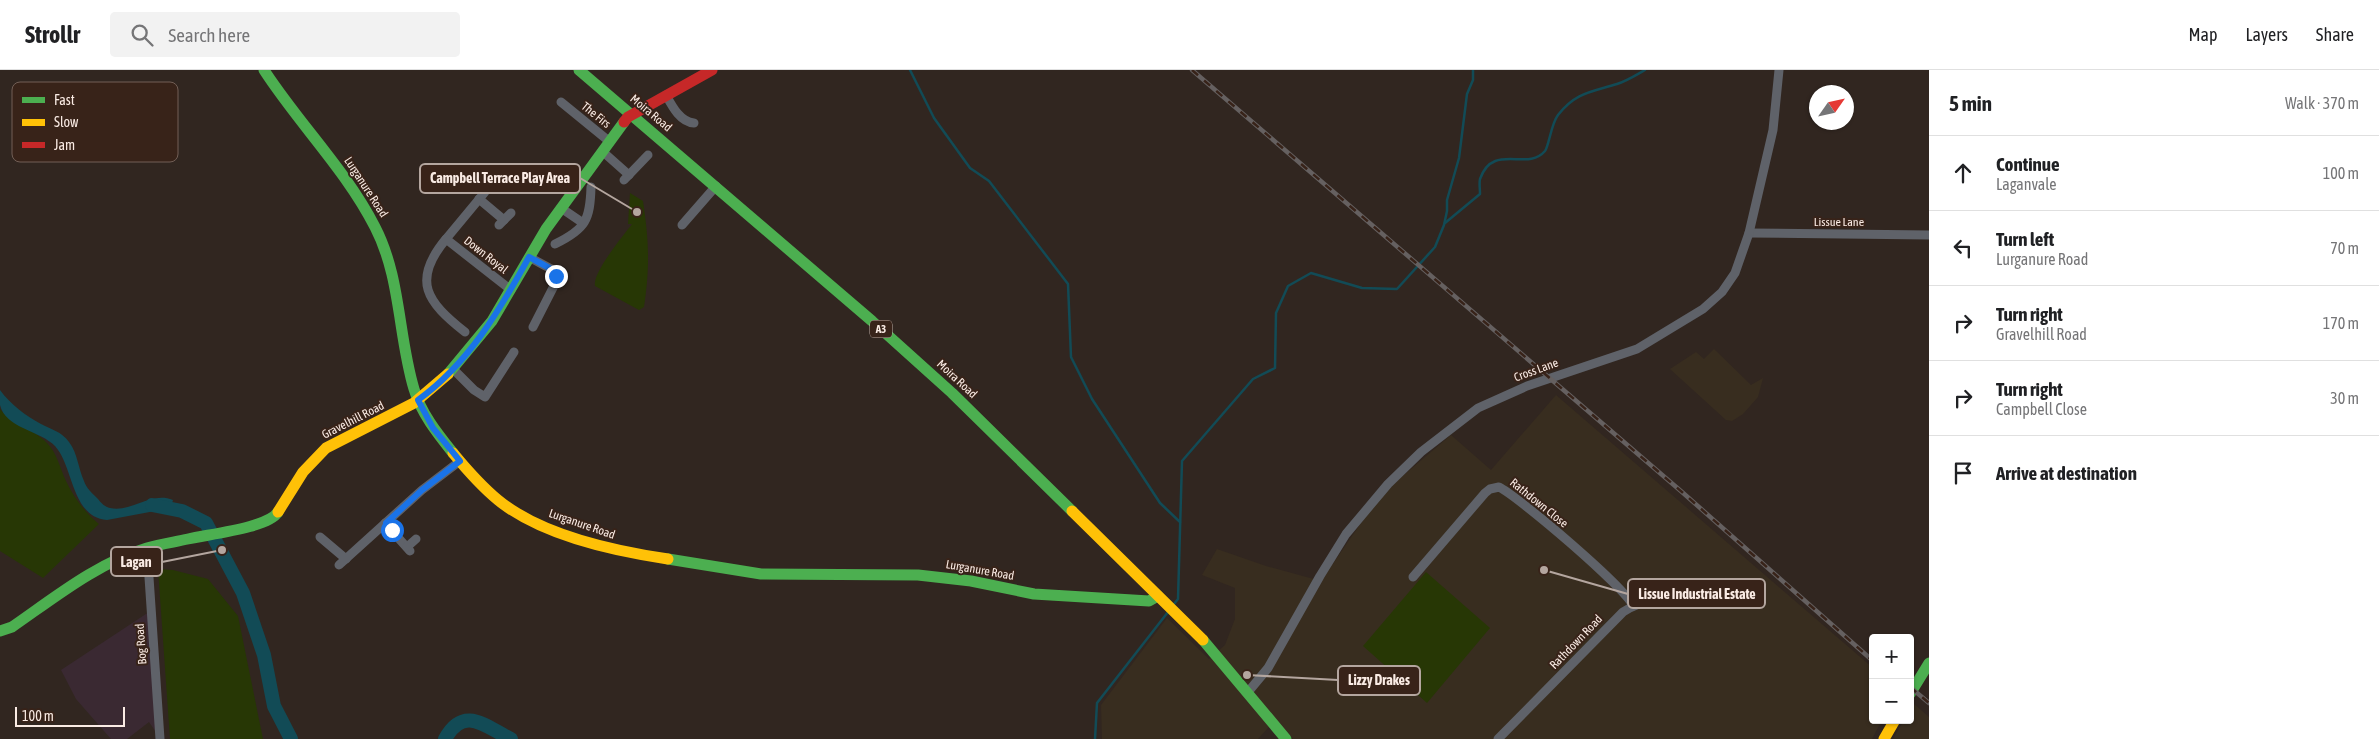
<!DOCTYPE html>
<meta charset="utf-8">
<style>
body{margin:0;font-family:"Asap Condensed",sans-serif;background:#f2f2f2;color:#202124}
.controls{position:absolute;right:15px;bottom:15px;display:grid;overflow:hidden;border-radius:5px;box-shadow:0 1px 4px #0004}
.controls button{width:45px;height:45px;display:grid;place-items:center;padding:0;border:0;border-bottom:1px solid #e0e0e0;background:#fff;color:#202124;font:25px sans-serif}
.compass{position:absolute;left:1809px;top:15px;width:45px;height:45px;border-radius:50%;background:#fff;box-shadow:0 1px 4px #0004;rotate:56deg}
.scale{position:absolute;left:15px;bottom:12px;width:110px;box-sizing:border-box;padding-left:5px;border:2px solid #faebe4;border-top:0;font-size:14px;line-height:18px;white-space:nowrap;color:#faebe4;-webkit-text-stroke:4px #382319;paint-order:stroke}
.stop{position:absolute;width:15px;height:15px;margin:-11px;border:4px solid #1a73e8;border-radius:50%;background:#fff}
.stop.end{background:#1a73e8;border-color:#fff;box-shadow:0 1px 5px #0008}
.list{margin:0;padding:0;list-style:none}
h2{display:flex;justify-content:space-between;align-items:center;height:65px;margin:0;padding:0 20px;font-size:21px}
h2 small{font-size:16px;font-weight:400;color:#757577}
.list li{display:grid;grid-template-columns:32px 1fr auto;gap:15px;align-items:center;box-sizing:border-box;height:75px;padding:0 20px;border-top:1px solid #e0e0e0}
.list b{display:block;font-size:19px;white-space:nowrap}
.list p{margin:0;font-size:16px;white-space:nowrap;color:#757577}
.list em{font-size:16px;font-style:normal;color:#757577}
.icon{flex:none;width:28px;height:28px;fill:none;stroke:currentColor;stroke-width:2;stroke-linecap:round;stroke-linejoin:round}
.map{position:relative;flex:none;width:1929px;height:669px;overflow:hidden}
header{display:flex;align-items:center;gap:30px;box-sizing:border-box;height:70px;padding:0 25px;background:#fff;border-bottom:1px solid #e0e0e0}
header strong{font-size:24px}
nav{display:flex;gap:28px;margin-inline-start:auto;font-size:18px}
.search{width:350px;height:45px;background:#f2f2f2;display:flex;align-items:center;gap:12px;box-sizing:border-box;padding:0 18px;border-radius:5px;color:#757577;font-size:19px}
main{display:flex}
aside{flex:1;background:#fff}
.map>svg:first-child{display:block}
.commercial{fill:#3a2932}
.industrial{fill:#382d1f}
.green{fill:#273705}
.water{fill:#124b56}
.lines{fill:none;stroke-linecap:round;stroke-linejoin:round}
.stream{stroke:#124b56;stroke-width:2.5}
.river{stroke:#124b56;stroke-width:14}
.street{stroke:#5f6269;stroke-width:9}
.fast{stroke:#4caf50;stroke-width:11}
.slow{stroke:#ffc107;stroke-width:11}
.jam{stroke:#c62828;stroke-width:11}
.rail-casing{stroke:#656060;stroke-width:4.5}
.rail{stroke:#382319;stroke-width:2.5;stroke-dasharray:8;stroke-linecap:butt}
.route{stroke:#1a73e8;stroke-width:6}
.labels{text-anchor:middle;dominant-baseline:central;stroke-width:4;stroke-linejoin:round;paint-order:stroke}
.shield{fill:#382319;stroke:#c0afa7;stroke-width:1}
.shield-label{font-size:11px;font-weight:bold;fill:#faebe4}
.street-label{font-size:12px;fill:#faebe4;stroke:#382319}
.key{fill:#382319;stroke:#725f56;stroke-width:1}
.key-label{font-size:14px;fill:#faebe4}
.leader{fill:none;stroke:#b4a69f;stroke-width:2}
.callout-dot{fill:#b4a69f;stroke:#382319;stroke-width:2}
.callout{fill:#382319;stroke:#b4a69f;stroke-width:2}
.callout-label{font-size:14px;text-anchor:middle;font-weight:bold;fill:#faebe4}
</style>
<header>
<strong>Strollr</strong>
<div class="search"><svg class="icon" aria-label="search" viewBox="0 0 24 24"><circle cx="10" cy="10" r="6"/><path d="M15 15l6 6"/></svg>Search here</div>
<nav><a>Map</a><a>Layers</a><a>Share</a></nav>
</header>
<main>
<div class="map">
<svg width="1929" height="669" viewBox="0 0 1929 669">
<rect width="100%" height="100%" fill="#312620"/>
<path class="commercial" d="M149,542L158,665L149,652L127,669H111L76,629L61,600Z"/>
<g class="industrial">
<path d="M1714,279L1751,315L1763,308L1758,327L1743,344L1732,351L1726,350L1670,299L1696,282L1704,289Z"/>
<path d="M1556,325L1873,598V650H1882L1872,669H1293L1276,649L1258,669H1102L1101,635L1167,548L1209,589L1225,575L1235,549V518L1202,505L1217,479L1266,496L1321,511L1370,440L1398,410L1451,365L1491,400Z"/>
<path d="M1914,634L1929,647V669H1893L1904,650H1910V640Z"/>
</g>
<g class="green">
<path d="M630,123L643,131C649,171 650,197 644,237L639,240L595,216C592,203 623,166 632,154H628Z"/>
<path d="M0,339C12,355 33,358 47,373C57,383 60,398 66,411C73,426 86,444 99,454L43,508L0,481Z"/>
<path d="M158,499L173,500L208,509L238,546L263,669H170Z"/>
<path d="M1426,502L1490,558L1427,633L1363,576Z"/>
</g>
<path class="water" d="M0,320C10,334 26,346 41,354C52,360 61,361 69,372C78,384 78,398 84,411C86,418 93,424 98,429C101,433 105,437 110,438C131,443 151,421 173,430L169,443L155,441L107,450C71,447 74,397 55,376C41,361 5,358 0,335C0,331 0,324 0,320Z"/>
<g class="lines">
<g class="stream">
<path d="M910,0L934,48L970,98L989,111L1068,214L1071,287L1092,329L1160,433L1180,452"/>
<path d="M1445,153L1480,124C1480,119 1479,113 1480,109C1493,72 1527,102 1545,81C1549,76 1551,54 1558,45C1576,22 1592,22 1617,14C1627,11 1636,5 1645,0"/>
<path d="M1174,534L1178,529L1182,391L1253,309L1275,298L1276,243L1288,216L1311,203L1362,218L1397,219L1435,177L1444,155L1447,141V130L1459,88L1467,24L1473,10V0"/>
<path d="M1095,669L1097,633L1168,542"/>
</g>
<g class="river">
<path d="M152,435L182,441L206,453L243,523L264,585L274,636L291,669"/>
<path d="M445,669C464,634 486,657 511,669"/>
</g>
<g class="street">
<path d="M666,25C672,36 680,52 694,53"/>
<path d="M561,32L610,72"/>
<path d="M602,81L629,105"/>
<path d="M624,110L648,85"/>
<path d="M479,129L504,150"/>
<path d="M561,138L583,153"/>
<path d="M499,155L511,143"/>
<path d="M682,155L716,116"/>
<path d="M1749,163L1929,165"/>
<path d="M446,169L485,122"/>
<path d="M555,174C586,159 590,150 591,117"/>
<path d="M529,187L553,200L557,210L533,257"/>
<path d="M465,262C427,232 411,211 446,169L511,220"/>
<path d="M453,299L474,320L485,327L514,282"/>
<path d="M385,453L410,481"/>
<path d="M320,467L346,489"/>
<path d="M407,477L416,469"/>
<path d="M147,478L160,669"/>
<path d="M339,495L422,420L460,391"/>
<path d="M1413,507L1485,423L1490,419L1499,417C1519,427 1627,519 1633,536"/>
<path d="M1248,622L1268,598L1320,506L1346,464L1388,414L1421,382L1478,338L1527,316L1637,279L1703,239L1722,222L1735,203L1749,163L1773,60L1779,0"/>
<path d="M1498,669L1623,542C1643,529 1667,525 1690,534"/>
</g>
<g class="fast">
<path d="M264,0C299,54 346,100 375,157C401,207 398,266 414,319C421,343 437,363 453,383"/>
<path d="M579,0L872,251L952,323L1072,441"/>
<path d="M448,304L492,251L546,159L624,52"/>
<path d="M668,489L761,504L918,505L971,511L1034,524L1149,531L1158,526"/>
<path d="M0,561L12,557C54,528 97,493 147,478C160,474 175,472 188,469C209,464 268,458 278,442"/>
<path d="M1203,570L1286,669"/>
<path d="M1910,624L1929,593"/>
</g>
<g class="slow">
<path d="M453,383C467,400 481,416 498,430C542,466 613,481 668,489"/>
<path d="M1072,441L1203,570"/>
<path d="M278,442L303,402L326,378L414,333L448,304"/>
<path d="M1884,669L1895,650"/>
</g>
<path class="jam" d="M624,52L628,47L712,0"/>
<defs>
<g id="rail">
<path d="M1192,0L1682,422L1873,591"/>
<path d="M1910,617L1929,633"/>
</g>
</defs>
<use href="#rail" class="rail-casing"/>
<use href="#rail" class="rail"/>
</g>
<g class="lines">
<path class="route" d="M392,460L386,453L422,420L460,391L433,358L418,330C468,294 500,240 529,187L553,200L556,206"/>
</g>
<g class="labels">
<rect class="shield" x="870" y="250.5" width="22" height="17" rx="4"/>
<g class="shield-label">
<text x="881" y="259">A3</text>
</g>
<g class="street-label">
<text transform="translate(651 43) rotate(40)">Moira Road</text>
<text transform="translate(596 45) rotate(39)">The Firs</text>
<text transform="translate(366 117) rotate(57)">Lurganure Road</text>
<text x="1839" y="152">Lissue Lane</text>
<text transform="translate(486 185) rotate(38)">Down Royal</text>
<text transform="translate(1536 300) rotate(-20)">Cross Lane</text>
<text transform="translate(957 309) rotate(43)">Moira Road</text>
<text transform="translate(353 350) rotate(-27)">Gravelhill Road</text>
<text transform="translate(1539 433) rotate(39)">Rathdown Close</text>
<text transform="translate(582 454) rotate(19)">Lurganure Road</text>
<text transform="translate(980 500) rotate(10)">Lurganure Road</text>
<text transform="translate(1576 572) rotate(-46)">Rathdown Road</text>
<text transform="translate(141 574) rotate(-94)">Bog Road</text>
</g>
</g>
<rect x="12" y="12" width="166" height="80" rx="8" class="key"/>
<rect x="22" y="27" width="23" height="6" fill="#4caf50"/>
<rect x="22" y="49" width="23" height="7" fill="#ffc107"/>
<rect x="22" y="72" width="23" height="6" fill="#c62828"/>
<g class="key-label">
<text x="54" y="35">Fast</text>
<text x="54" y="57">Slow</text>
<text x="54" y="80">Jam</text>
</g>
<path class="leader" d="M637 142L580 108M222 480L162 492M1544 500L1628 524M1247 605L1338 610"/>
<g class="callout-dot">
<circle cx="637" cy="142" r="5"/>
<circle cx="222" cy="480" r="5"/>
<circle cx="1544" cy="500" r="5"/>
<circle cx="1247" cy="605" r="5"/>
</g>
<g class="callout">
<rect x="420" y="94" width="160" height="29" rx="5"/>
<rect x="111" y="477" width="51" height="29" rx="5"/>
<rect x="1628" y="509" width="137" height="29" rx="5"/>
<rect x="1338" y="596" width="82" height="29" rx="5"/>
</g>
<g class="callout-label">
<text x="500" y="113">Campbell Terrace Play Area</text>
<text x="136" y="497">Lagan</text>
<text x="1697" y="529">Lissue Industrial Estate</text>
<text x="1379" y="615">Lizzy Drakes</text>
</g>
</svg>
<div class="controls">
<button>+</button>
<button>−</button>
</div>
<svg class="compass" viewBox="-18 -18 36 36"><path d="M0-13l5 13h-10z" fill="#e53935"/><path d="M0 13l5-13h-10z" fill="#757577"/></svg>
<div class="scale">100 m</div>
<div class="stop" style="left:392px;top:460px"></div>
<div class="stop end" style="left:556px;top:206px"></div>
</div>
<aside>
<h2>5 min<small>Walk · 370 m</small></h2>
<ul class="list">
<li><svg class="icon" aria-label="ahead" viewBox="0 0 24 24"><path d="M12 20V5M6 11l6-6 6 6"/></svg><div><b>Continue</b><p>Laganvale</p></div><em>100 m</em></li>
<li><svg class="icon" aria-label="left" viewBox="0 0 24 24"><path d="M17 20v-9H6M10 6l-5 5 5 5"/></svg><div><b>Turn left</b><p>Lurganure Road</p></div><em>70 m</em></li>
<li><svg class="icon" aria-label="right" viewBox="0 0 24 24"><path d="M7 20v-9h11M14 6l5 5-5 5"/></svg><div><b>Turn right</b><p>Gravelhill Road</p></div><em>170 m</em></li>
<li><svg class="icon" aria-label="right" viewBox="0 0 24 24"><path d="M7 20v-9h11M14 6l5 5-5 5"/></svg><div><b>Turn right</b><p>Campbell Close</p></div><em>30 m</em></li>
<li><svg class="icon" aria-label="arrive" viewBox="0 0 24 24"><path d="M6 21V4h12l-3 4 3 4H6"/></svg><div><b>Arrive at destination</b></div></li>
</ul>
</aside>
</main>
